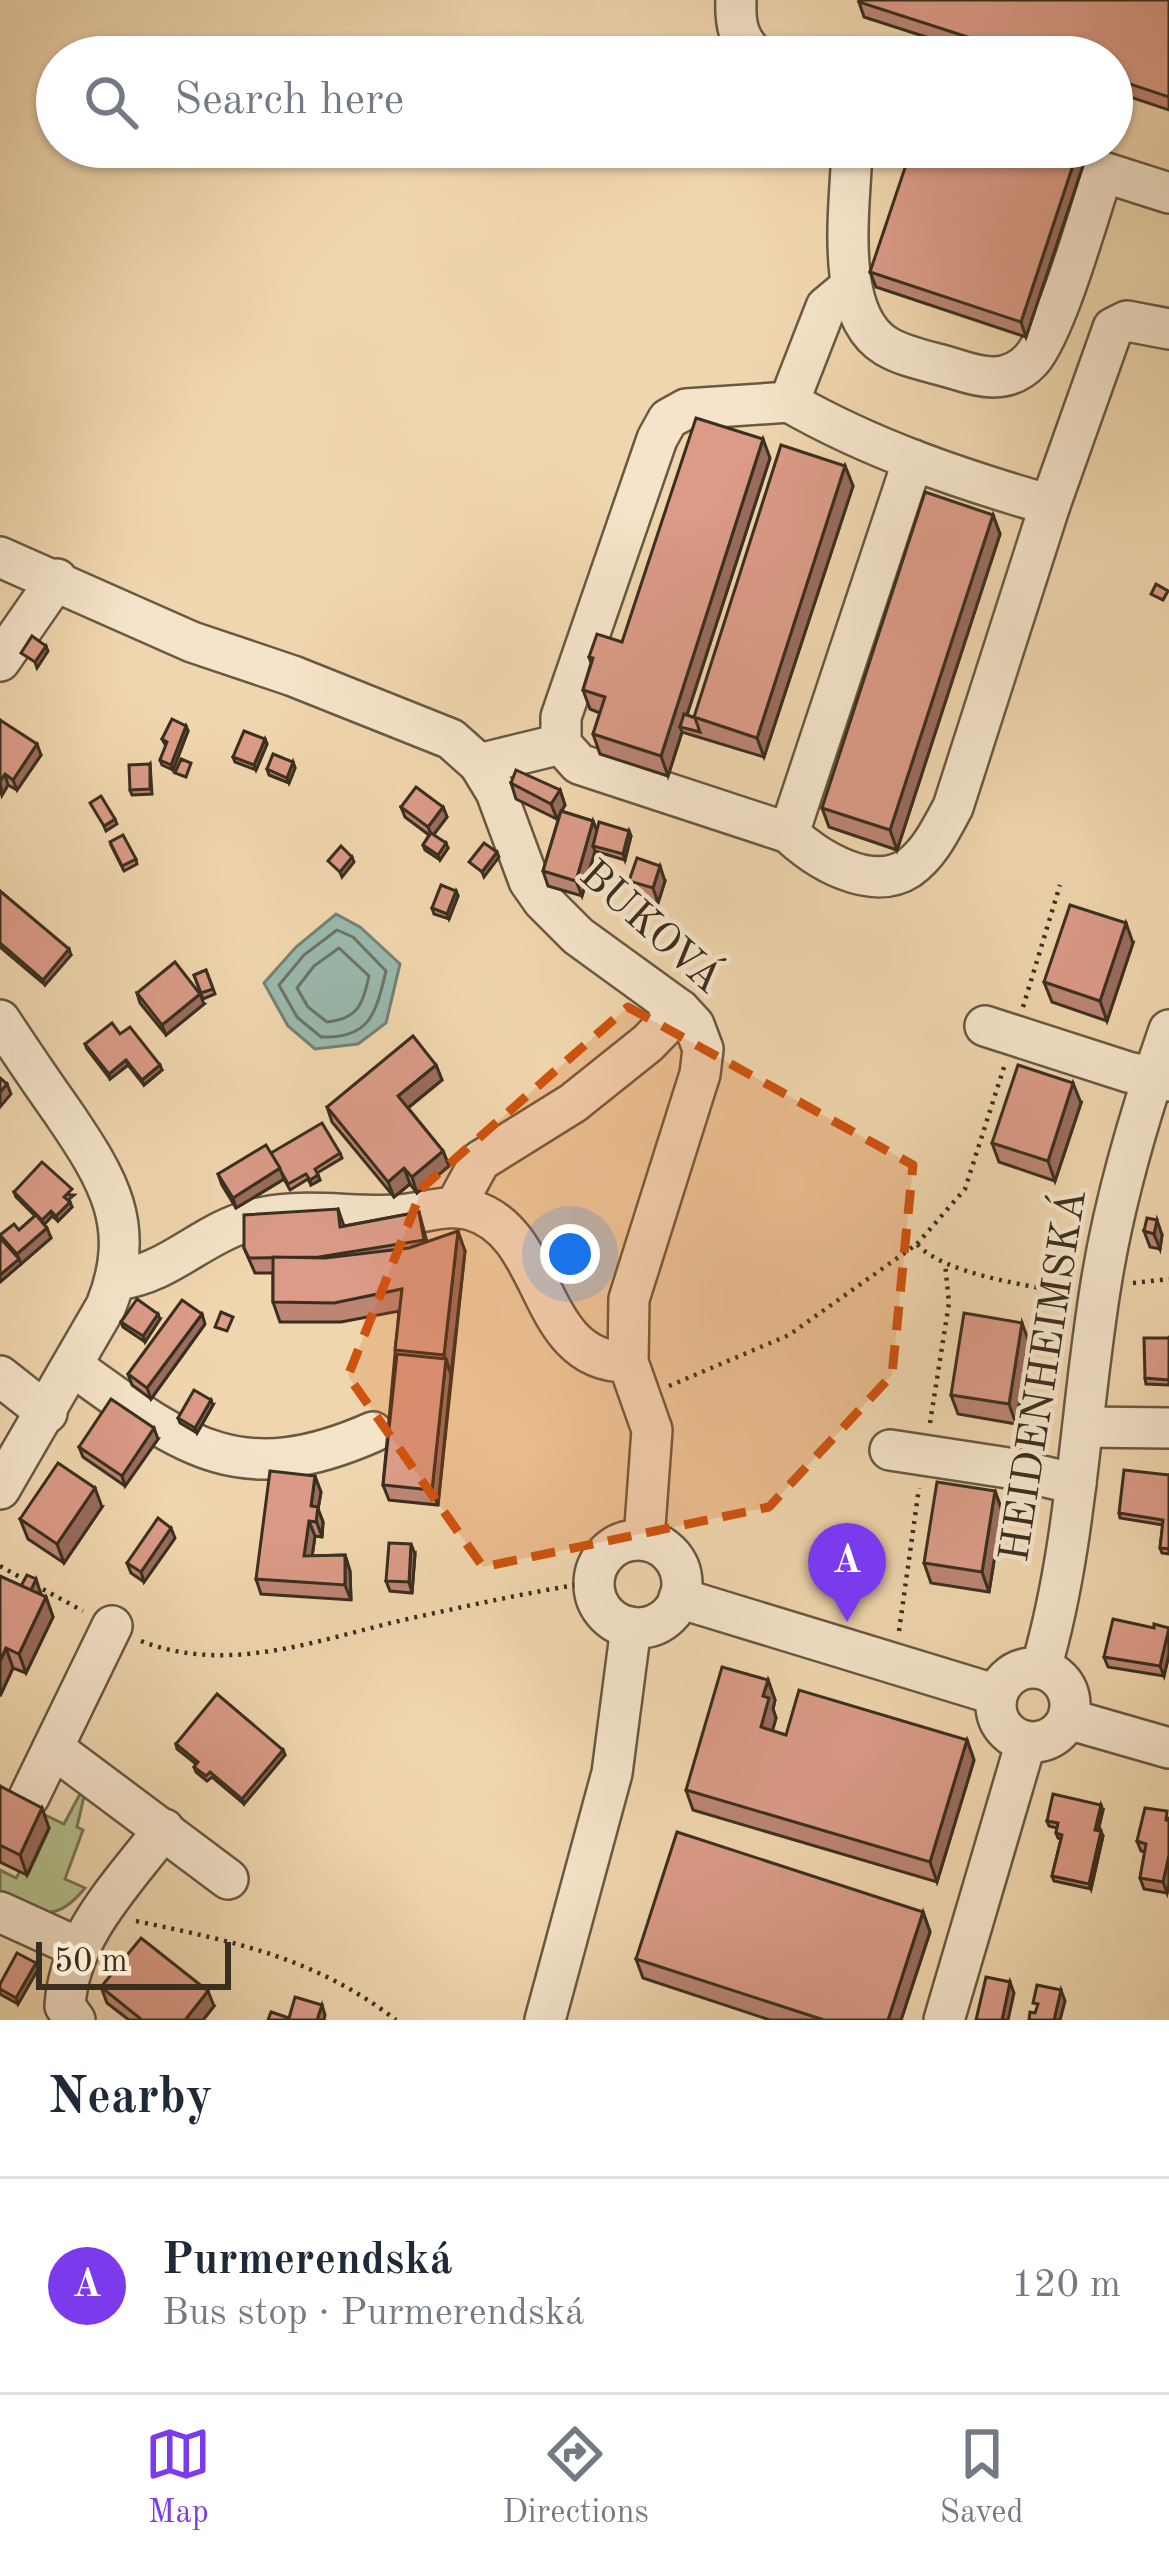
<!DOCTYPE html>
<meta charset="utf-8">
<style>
body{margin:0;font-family:"Old Standard TT",serif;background:#f2f2f3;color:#1f2937}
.scale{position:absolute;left:36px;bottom:30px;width:195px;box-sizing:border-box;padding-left:12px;border:6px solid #3a2f1f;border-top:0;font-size:33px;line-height:42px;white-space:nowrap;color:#3a2f1f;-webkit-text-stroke:9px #f5e4ca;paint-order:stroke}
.you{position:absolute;left:570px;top:1254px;width:42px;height:42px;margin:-30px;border:9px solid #fff;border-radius:50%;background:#1a73e8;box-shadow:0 0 0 18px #1a73e833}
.badge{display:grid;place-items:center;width:78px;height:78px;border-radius:50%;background:#7c3aed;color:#fff;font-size:39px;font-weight:700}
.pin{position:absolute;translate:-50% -99px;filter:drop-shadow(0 3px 6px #0008)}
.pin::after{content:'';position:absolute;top:63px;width:42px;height:36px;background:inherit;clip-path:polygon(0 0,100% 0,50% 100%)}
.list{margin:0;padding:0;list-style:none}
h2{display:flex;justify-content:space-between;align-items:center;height:156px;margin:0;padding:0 48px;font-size:51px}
h2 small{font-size:39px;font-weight:400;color:#747a83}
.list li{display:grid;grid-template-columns:78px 1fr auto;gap:36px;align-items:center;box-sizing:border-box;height:216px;padding:0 48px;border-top:3px solid #e0e1e3}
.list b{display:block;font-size:45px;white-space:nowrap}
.list p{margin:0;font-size:39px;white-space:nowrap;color:#747a83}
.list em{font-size:39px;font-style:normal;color:#747a83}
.icon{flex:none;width:66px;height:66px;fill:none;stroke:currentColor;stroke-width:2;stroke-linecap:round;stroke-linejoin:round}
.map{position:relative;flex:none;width:1169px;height:2020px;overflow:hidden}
.search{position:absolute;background:#fff;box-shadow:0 3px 9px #0004;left:36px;right:36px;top:36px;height:132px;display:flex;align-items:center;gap:30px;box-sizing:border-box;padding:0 42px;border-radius:66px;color:#747a83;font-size:45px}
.sheet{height:372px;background:#fff}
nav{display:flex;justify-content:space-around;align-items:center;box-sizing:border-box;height:168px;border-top:3px solid #e0e1e3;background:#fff;font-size:33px;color:#747a83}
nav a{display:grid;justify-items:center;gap:6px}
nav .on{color:#7c3aed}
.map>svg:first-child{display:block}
.green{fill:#b5bf8e;stroke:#787756;stroke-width:3}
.water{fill:#9ab9ad;stroke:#748274;stroke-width:3}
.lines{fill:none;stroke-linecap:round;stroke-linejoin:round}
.shore{stroke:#6a7466;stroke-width:3}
.minor-casing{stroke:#685943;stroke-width:44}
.path{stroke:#3a2f1f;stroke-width:4.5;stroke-dasharray:3 6;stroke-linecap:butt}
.minor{stroke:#f5e4ca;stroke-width:39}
.wall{fill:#bc8574;stroke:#3a2f1f;stroke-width:3}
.shaded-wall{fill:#996c5e;stroke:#3a2f1f;stroke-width:3}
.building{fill:#db9b87;stroke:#3a2f1f;stroke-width:3}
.marked{fill:#ce530f;fill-opacity:0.2;stroke:#ce530f;stroke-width:9;stroke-dasharray:24 15;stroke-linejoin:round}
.labels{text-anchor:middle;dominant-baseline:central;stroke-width:9;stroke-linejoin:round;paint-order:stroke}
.street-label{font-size:42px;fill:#3a2f1f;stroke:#f5e4ca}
</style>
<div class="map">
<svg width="1169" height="2020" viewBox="0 0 1169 2020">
<rect width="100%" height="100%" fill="#f0d6ae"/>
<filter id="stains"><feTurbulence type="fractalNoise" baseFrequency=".00167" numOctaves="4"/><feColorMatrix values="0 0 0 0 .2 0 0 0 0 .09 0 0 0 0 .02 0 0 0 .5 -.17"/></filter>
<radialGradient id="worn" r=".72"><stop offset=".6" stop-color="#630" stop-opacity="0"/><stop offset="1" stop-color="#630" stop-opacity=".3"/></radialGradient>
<path class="green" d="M85,1792L77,1827L83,1830L65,1879L85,1888C54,1926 39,1912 0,1894V1870L16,1878L20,1871L28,1874L49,1829L20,1803L64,1824L80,1794Z"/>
<path class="water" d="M336,914L360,927L400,964L386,1023L358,1044L315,1049L288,1026L264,983L296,947Z"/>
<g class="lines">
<g class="shore">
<path d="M337,930L353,937L386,971C376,1012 371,1039 321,1037L297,1017L279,985L304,955Z"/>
<path d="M339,948L369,976C363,1004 358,1019 327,1022L308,1007L297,988L314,966Z"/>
</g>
<defs>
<g id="minor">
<path d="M736,0C735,24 738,41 757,57"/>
<path d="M852,147C851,202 832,313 886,346C906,358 933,362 955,369C982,378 1009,384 1031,360C1056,332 1089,214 1103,172L1169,193"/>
<path d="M850,287L826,307L789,402L686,409L668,419L657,439L561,717V744L579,764L789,833L913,460"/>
<path d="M789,402C871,449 960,479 1050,505L1113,328L1127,321L1169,329"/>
<path d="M0,557L192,642L293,676L451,739L479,764L496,792L529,881L543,901L578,936L680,1010L694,1025L703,1049L700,1074L629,1299L628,1362L652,1430L644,1540"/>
<path d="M0,661L57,579"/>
<path d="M479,764L561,744"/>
<path d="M789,833C815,859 872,893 909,868C930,853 941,829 953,807L1050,505"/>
<path d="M0,1020C21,1052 42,1083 64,1114C108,1179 138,1226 106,1306L0,1489"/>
<path d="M985,1026L1128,1072L1169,1081"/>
<path d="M455,1207L480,1161L573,1103L648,1043L680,1010"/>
<path d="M117,1280C168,1273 196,1239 242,1223C293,1205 346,1218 398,1215C422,1214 447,1203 471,1210C551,1233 534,1363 628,1362"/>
<path d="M74,1367C183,1446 239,1491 373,1432"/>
<path d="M0,1376L47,1413"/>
<path d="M1083,1427L1169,1428"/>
<path d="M890,1450L1008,1468L1076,1484"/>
<circle cx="638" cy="1584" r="44"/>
<path d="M679,1598L997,1695"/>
<circle cx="1033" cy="1705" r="37"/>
<path d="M1041,1668C1078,1541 1080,1408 1102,1278C1116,1193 1141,1110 1169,1030"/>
<path d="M1068,1719L1169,1748"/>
<path d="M53,1748L228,1879"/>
<path d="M29,1797L112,1626"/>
<path d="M0,1912L79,1948"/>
<path d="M75,2020L65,2006C69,1936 123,1883 164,1829"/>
<path d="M545,2020L612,1773L631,1627"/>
<path d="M944,2020L1026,1742"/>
</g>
</defs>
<use href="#minor" class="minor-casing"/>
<g class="path">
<path d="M1023,1007L1060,885"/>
<path d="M917,1244L965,1189L1005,1064"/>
<path d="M1133,1283L1169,1279"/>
<path d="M669,1386L789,1335L917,1244C943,1274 1030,1286 1070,1293"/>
<path d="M930,1423L949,1303L945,1263"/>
<path d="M0,1566L25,1580"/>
<path d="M35,1585L83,1611"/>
<path d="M899,1631L919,1488"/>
<path d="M141,1641C227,1675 318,1640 403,1620C467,1606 529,1592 594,1582"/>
<path d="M136,1921C235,1942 314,1957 396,2020"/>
</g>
<use href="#minor" class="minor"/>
</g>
<g class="wall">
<path d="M1169,0V110L1112,91V57H988L864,17L859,2Z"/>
<path d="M1089,147L1026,337L876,287L870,272Z"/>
<path d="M770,458L687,715L695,718L845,466L853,486L764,757L682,732L668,776L600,754L593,734L600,713L590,709L583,690L591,663L589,657L622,642Z"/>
<path d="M993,515L1000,534L897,850L829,827L822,808Z"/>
<path d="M0,720L41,755L17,790L8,785L2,795L0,793Z"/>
<path d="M186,726L188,731L173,770L162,765L160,760L166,746L162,739Z"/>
<path d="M265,739L267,744L256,770L235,762L233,757Z"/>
<path d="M293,762L295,768L289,783L269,775L267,769Z"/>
<path d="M150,764L152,794L132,795L130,790Z"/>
<path d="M511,783L560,790L565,805L561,811L593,821L597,831H629L631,836L625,860L595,851L582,896L548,886L543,871L560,814L557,819L516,799Z"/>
<path d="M401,807H443L447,817L433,835L448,848L440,860L425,850L423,845L429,835L405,817Z"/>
<path d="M112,847L136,859L137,864L124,871Z"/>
<path d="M629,881H665L658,903L635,896Z"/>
<path d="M0,891L71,955L45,985L0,947Z"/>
<path d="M456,891L458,896L449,919L434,914L432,908Z"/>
<path d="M1133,943L1107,1021L1052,1002L1044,982Z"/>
<path d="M206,970L215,994L203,999L194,975Z"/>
<path d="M137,993L204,1004L166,1035L140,1003Z"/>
<path d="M120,1034L162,1070L144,1085L128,1065L110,1079L87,1049L85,1044Z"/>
<path d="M436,1065L442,1080L408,1108L443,1151L449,1166L417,1193L410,1184L394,1197L332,1122L327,1107Z"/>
<path d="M1081,1103L1055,1181L999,1162L992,1143Z"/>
<path d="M271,1153H340L342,1158L317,1173L320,1180L311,1185L308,1179L290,1190L284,1179L236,1208L222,1185L218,1174Z"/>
<path d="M14,1192L74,1195L68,1200L72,1207L58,1221L52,1216L44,1224L51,1238L0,1282L2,1240L0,1235L19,1230L35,1216L16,1197Z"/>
<path d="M338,1209L344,1226L419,1212L427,1242L465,1251L438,1505L389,1500L383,1485L399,1311L341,1322H280L273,1302V1273H255L244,1248Z"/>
<path d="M1144,1231L1162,1235L1160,1249L1150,1247Z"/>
<path d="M160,1319L145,1342L123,1327L121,1322Z"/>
<path d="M205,1324L151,1399L132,1385L128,1374Z"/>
<path d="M1169,1338V1385L1146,1384L1145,1378Z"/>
<path d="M1029,1342L1016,1424L958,1414L951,1395Z"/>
<path d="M213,1405L197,1433L180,1423L178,1418Z"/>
<path d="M158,1439L125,1486L83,1457L79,1447Z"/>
<path d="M1169,1475V1554L1162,1553L1160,1548L1163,1525L1120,1518L1119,1513Z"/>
<path d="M995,1491L1002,1511L989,1592L931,1583L924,1563Z"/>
<path d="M321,1492L318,1509L323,1522L322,1537L315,1536L312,1556L345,1555L350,1571L351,1600L261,1594L256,1579Z"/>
<path d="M102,1507L64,1563L28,1539L20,1519Z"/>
<path d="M175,1538L144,1582L131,1573L127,1563Z"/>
<path d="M415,1554L412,1593L390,1591L386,1581Z"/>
<path d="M0,1576L46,1597L53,1617L26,1673L13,1668L0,1696Z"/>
<path d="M1154,1628H1169V1654L1164,1676L1108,1667L1104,1657Z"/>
<path d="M768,1680L775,1700L773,1709L776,1718L772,1731L786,1735L967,1740L974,1760L937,1882L693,1810L686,1790Z"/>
<path d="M176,1744L283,1750L285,1755L244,1804L212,1777L207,1781L196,1772L194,1767L196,1764L177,1749Z"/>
<path d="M0,1786L49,1828L27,1875L0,1862Z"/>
<path d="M1103,1810L1098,1830L1103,1836L1091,1889L1054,1881L1052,1876L1061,1839L1058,1838L1056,1833L1057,1828L1049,1826L1047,1821Z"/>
<path d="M1169,1818V1883L1167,1893L1144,1889L1140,1878L1145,1852L1141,1851L1137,1841Z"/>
<path d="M923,1912L930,1932L901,2020H770L643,1978L636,1959Z"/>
<path d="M36,1963L38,1969L18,2004L0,1994V1984Z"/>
<path d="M101,1987L214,2006L203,2020H129L107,2003Z"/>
</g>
<g class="shaded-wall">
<path d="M1079,147H1089L1026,337L1021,322Z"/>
<path d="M763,439L770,458L683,727H680L682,732L668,776L661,756Z"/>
<path d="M845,466L853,486L764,757L757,738Z"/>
<path d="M993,515L1000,534L897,850L890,830Z"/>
<path d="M46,646L48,651L37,668L35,662Z"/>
<path d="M186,726L188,731L173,770L171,765Z"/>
<path d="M265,739L267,744L256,770L254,765Z"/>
<path d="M37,744L41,755L17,790L13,780Z"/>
<path d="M293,762L295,768L289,783L287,778Z"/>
<path d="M5,774L8,785L2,795L0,781Z"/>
<path d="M560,790L565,805L557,819L551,804Z"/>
<path d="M443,807L447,817L432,837L428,827Z"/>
<path d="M115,819L117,824L106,831L104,826Z"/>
<path d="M593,821L599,836L593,846L595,851L582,896L576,881Z"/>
<path d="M629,831L631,836L625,860L623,854Z"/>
<path d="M446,843L448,848L440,860L438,855Z"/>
<path d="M497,852L499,857L484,877L482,872Z"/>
<path d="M352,857L354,862L342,877L340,872Z"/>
<path d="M660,866L665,881L658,903L653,888Z"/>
<path d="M456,891L458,896L449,919L447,914Z"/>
<path d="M1126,923L1133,943L1107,1021L1100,1001Z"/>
<path d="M69,949L71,955L45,985L43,980Z"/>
<path d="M200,994L204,1004L166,1035L162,1025Z"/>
<path d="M126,1060L128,1065L110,1079L109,1074Z"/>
<path d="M160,1065L162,1070L144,1085L142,1080Z"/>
<path d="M436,1065L442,1080L404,1111L398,1096Z"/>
<path d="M1073,1083L1081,1103L1055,1181L1048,1161Z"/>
<path d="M7,1084L11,1094L0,1107V1092Z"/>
<path d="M443,1151L449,1166L417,1193L412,1177Z"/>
<path d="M280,1168L284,1179L236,1208L233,1198Z"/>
<path d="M404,1168L410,1184L394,1197L388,1182Z"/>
<path d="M318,1175L320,1180L311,1185L310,1180Z"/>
<path d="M70,1202L72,1207L58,1221L56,1216Z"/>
<path d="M51,1211L52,1216L44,1225L42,1220Z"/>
<path d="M1157,1220L1162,1235L1160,1249L1154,1234Z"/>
<path d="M47,1228L51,1238L21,1264L17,1254Z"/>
<path d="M458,1231L465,1251L451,1375L444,1355Z"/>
<path d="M19,1259L21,1264L0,1282V1275Z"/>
<path d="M158,1314L160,1319L145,1342L143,1336Z"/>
<path d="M202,1314L205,1324L151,1399L147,1388Z"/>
<path d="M1022,1323L1029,1342L1016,1424L1009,1404Z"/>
<path d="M446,1359L451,1375L438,1505L432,1490Z"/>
<path d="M211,1400L213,1405L197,1433L195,1428Z"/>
<path d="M154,1428L158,1439L125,1486L122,1476Z"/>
<path d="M315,1476L321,1492L318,1509L323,1522L322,1537L311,1506Z"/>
<path d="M95,1488L102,1507L64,1563L57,1544Z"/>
<path d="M995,1491L1002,1511L989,1592L982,1572Z"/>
<path d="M309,1521L315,1536L310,1571L304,1556Z"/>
<path d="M171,1528L175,1538L144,1582L141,1572Z"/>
<path d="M411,1544L415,1554L412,1593L409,1582Z"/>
<path d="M345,1555L350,1571L351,1600L345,1585Z"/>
<path d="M36,1579L41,1594L30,1591Z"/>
<path d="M46,1597L53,1617L26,1673L19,1654Z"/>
<path d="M1169,1628V1654L1164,1676L1160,1666Z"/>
<path d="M6,1648L13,1668L0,1696V1661Z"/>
<path d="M768,1680L775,1700L773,1709L776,1718L768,1747L761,1727L763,1696Z"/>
<path d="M967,1740L974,1760L937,1882L930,1862Z"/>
<path d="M283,1750L285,1755L244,1804L242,1799Z"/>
<path d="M1101,1805L1103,1810L1097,1835L1095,1830Z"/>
<path d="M42,1808L49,1828L27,1875L20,1855Z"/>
<path d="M1101,1831L1103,1836L1091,1889L1089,1884Z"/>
<path d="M1169,1855V1883L1167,1893L1163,1882Z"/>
<path d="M923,1912L930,1932L901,2020H888Z"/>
<path d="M36,1963L38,1969L18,2004L16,1998Z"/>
<path d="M1010,1982L1014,1993L1008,2020H1002Z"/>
<path d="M1061,1990L1065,2001L1060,2020H1054Z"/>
<path d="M208,1991L214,2006L203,2020H185Z"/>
<path d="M322,2005L325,2015L324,2020H317Z"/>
</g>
<g class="building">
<path d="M859,0H1169V97L1112,78V57H1012L1014,52L859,2Z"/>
<path d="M912,147H1079L1021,322L870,272Z"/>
<path d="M696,418L763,439L661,756L593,734L605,697L583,690L593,658L589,657L597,634L622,642Z"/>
<path d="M781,445L845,466L757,738L694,717Z"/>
<path d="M925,492L993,515L890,830L822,808Z"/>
<path d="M1156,584L1168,591L1163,600L1151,594Z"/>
<path d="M32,636L46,646L35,662L21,653Z"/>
<path d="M684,714L695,718L700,732L680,727Z"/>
<path d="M172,719L186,726L171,765L160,760L167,742L162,739Z"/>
<path d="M0,720L37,744L13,780L5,774L0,781Z"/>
<path d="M244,731L265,739L254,765L233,757Z"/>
<path d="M273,754L293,762L287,778L267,769Z"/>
<path d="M181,759L191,763L186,777L175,773Z"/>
<path d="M150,764V789L130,790L129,765Z"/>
<path d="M516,770L560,790L551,804L511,783Z"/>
<path d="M416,787L443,807L428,827L401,807Z"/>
<path d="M101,796L115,819L104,826L90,803Z"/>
<path d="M561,811L593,821L576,881L543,871Z"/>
<path d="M599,822L629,831L623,854L593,846Z"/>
<path d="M431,833L446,843L438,855L423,845Z"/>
<path d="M123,835L136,859L122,866L110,842Z"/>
<path d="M484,843L497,852L482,872L469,862Z"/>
<path d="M341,846L352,857L340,872L328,861Z"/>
<path d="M637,858L660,866L653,888L629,881Z"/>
<path d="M441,885L456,891L447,914L432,908Z"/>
<path d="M0,891L69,949L43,980L0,943Z"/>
<path d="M1070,905L1126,923L1100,1001L1044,982Z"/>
<path d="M175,962L200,994L162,1025L137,993Z"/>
<path d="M206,970L213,989L201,993L194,975Z"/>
<path d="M112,1023L120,1034L130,1027L160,1065L142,1080L126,1060L109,1074L85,1044Z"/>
<path d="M413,1036L436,1065L398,1096L443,1151L412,1177L404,1168L388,1182L327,1107Z"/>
<path d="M1018,1065L1073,1083L1048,1161L992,1143Z"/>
<path d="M0,1078L7,1084L0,1092Z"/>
<path d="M322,1123L340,1153L315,1169L318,1175L310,1180L306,1174L288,1184L271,1153Z"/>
<path d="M266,1145L280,1168L233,1198L218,1174Z"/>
<path d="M42,1162L72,1189L64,1197L70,1202L56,1216L51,1211L42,1220L14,1192Z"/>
<path d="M338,1209L340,1227L419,1212L424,1240L319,1257L249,1258L244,1248V1215Z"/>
<path d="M36,1215L47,1228L17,1254L0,1235L14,1224L19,1230Z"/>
<path d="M1147,1218L1157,1220L1154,1234L1144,1231Z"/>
<path d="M458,1231L444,1355L395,1350L402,1289L334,1303L273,1302V1257L325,1258L409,1248Z"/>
<path d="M2,1240L19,1259L0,1275V1242Z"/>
<path d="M137,1299L158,1314L143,1336L121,1322Z"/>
<path d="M182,1300L202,1314L147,1388L128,1374Z"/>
<path d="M221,1312L233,1317L227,1331L215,1327Z"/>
<path d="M964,1313L1022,1323L1009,1404L951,1395Z"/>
<path d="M1144,1338H1169V1380L1145,1378Z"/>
<path d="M397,1354L446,1359L432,1490L383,1485Z"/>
<path d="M194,1390L211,1400L195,1428L178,1418Z"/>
<path d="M111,1399L154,1428L122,1476L79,1447Z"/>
<path d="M58,1463L95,1488L57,1544L20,1519Z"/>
<path d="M1124,1470L1169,1475V1549L1160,1548L1163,1520L1119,1513Z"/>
<path d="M270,1471L315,1476L311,1506L318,1507L316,1522L309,1521L304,1556L345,1555V1585L256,1579Z"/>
<path d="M937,1482L995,1491L982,1572L924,1563Z"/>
<path d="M158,1518L171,1528L141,1572L127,1563Z"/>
<path d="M389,1543L411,1544L409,1582L386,1581Z"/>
<path d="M27,1575L36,1579L31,1590L21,1586Z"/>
<path d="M0,1576L46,1597L19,1654L6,1648L0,1661Z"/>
<path d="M1113,1619L1154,1628V1624L1169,1628L1160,1666L1104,1657Z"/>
<path d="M722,1667L768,1680L763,1696L769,1698L761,1727L786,1735L799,1690L967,1740L930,1862L686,1790Z"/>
<path d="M217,1694L283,1750L242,1799L210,1772L206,1776L194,1767L198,1762L176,1744Z"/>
<path d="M0,1786L42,1808L20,1855L0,1845Z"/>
<path d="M1053,1794L1101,1805L1095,1830L1101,1831L1089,1884L1052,1876L1062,1835L1056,1833L1058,1823L1047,1821Z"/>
<path d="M1145,1808L1167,1811L1166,1820L1169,1821V1855L1163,1882L1140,1878L1146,1844L1137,1841Z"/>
<path d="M677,1832L923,1912L888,2020H824L636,1959Z"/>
<path d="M141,1938L208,1991L185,2020H142L101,1987Z"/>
<path d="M17,1953L36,1963L16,1998L0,1989V1984Z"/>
<path d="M986,1977L1010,1982L1002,2020H976Z"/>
<path d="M1037,1985L1061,1990L1054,2020H1029L1030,2012L1035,2013L1038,2004L1033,2003Z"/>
<path d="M295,1997L322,2005L317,2020H268L271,2012L289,2018Z"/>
</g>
<path class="marked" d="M628,1007L913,1165L892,1375L769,1507L483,1567L348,1376L423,1187Z"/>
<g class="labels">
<g class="street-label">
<text transform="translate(650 928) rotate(42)">BUKOVÁ</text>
<text transform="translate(1045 1376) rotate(-81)">HEIDENHEIMSKÁ</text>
</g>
</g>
<rect width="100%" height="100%" filter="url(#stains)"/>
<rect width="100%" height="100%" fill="url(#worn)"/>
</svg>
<div class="scale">50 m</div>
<div class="you"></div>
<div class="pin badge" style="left:847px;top:1622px">A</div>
<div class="search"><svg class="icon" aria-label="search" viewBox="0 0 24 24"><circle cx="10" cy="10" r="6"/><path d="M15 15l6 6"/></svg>Search here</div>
</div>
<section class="sheet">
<h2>Nearby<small></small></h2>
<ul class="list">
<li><span class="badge">A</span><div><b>Purmerendská</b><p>Bus stop · Purmerendská</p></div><em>120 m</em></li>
</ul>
</section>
<nav>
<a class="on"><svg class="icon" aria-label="map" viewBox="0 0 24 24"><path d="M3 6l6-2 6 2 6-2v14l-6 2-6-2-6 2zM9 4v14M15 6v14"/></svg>Map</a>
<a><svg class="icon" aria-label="directions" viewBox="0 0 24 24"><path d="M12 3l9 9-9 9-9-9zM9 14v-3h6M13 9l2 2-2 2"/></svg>Directions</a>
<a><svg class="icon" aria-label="saved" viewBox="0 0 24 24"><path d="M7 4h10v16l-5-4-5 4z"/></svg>Saved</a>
</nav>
